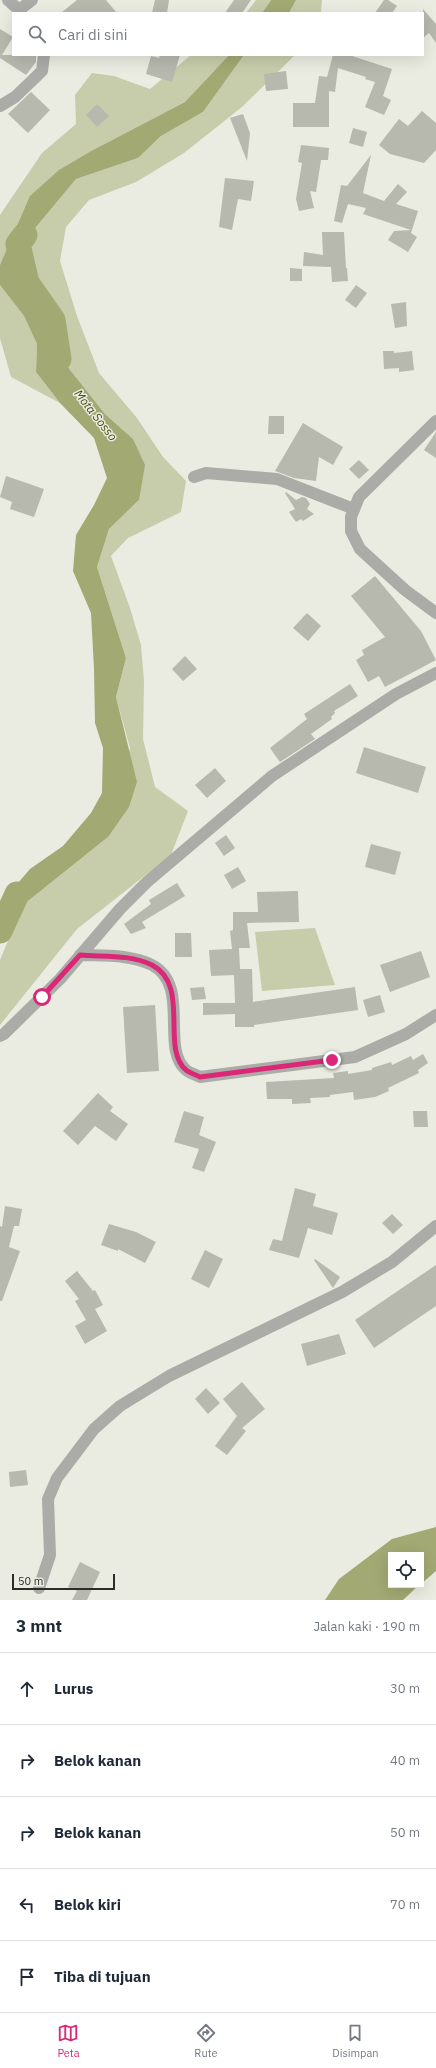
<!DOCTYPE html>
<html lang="id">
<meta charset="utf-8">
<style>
body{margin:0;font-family:"IBM Plex Sans",sans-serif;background:#f2f2f3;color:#1f2937}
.controls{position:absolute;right:12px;bottom:12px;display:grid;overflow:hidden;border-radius:0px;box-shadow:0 4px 16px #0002}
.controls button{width:36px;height:36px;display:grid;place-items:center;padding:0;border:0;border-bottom:1px solid #e0e1e3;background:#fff;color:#1f2937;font:20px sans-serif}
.scale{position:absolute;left:12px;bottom:10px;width:103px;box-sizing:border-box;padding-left:4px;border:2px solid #2c2d29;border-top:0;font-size:11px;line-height:14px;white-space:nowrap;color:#2c2d29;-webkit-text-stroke:3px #eaece1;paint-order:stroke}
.stop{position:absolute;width:12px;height:12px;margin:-9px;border:3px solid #db2777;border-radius:50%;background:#fff}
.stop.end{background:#db2777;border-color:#fff;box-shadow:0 1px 4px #0008}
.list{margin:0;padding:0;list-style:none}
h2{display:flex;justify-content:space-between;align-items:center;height:52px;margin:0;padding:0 16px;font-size:17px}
h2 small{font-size:13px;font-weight:400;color:#747a83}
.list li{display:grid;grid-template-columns:26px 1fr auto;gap:12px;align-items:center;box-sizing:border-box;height:72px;padding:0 16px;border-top:1px solid #e0e1e3}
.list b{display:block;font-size:15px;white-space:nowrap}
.list em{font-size:13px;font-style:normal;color:#747a83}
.icon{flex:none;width:22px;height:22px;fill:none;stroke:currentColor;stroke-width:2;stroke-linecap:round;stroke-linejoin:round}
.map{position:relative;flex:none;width:436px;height:1600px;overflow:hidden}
.search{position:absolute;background:#fff;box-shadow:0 4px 16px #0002;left:12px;right:12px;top:12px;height:44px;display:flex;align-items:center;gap:10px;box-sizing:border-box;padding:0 14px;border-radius:0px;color:#747a83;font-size:15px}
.sheet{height:412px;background:#fff}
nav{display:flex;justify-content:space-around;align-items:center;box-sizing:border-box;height:56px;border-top:1px solid #e0e1e3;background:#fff;font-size:11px;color:#747a83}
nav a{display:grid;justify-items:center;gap:2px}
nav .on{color:#db2777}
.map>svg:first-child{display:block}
.green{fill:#c7ccab}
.water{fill:#a2a973}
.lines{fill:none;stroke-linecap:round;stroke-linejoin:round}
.river{stroke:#a2a973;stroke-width:25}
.building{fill:#b7b8ae}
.minor{stroke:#abaca8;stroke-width:12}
.route{stroke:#db2777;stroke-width:5}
.labels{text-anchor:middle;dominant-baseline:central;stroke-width:3;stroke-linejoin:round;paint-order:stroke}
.water-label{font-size:12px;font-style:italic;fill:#474c0c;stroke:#eaece1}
</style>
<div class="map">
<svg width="436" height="1600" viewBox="0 0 436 1600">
<rect width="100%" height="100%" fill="#eaece1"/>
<g class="green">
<path d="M256,0H271L262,13H246Z"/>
<path d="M296,0H322L321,13H289Z"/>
<path d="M191,55H229L185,102L93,150L12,240L0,265V215L42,153L76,124L75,95L92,73L114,76L150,89Z"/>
<path d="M244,55H295L242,107L184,153L136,182L89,200L66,227L60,261L77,316L99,373L137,418L163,457L186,481L181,512L128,538L111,556L130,608L141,645L144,681L143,739L155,787L188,811L171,855L77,929L0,1025V960L23,905L108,837L130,748L116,697L126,658L97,567L109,529L139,500L133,439L105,414L67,366L62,334L34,305L20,278L31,233L76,179L138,158L161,136L203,112Z"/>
<path d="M0,285L24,316L37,344L36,372L60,403L11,377L0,338Z"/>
<path d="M315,928L335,985L262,991L255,932Z"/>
</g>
<g class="water">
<path d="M271,0H296L289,13H262Z"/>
<path d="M229,55H244L203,112L161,136L138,158L76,179L31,233L20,278L34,305L62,334L67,366L105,414L133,439L145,465L139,500L109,529L97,567L126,658L116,697L137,782L129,807L108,837L23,905L0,927V904L30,869L63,846L91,813L102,793L103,748L95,723L94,669L91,613L73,571L76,535L94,505L107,478L94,438L60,403L36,372L37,344L24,316L0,285V265L30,196L59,170L93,150L185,102Z"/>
<path d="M436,1527V1571L421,1584V1555H391V1585H419L403,1600H325L339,1579L392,1539Z"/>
</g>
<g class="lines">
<g class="river">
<path d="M25,235L18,244L27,283L53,320L59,359"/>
<path d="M0,931L17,894"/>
</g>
</g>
<g class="building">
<path d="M77,0H106L117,13H61Z"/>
<path d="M155,0H169L167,13H152Z"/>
<path d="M234,0H251L242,13H225Z"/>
<path d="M384,0H388L397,6L392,13H375Z"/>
<path d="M423,9L436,24V43L429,33L423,38Z"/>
<path d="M0,29L13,37L2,55H36V62L26,75L0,58Z"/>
<path d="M160,55H180L172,82L146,74L151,56L159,58Z"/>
<path d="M333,55H349L392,69L383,96L391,100L384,115L365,107L375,82L365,79L366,77L338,68L335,92L329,91V127H293V103H315L319,76L327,77Z"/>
<path d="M286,71L288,89L266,91L264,74Z"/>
<path d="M31,92L50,110L28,133L8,114Z"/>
<path d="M97,104L109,116L97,127L86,115Z"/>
<path d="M422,111L436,123V150L424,163L390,154L379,145L399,119L408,126Z"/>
<path d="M243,114L250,133L247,161L230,118Z"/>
<path d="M353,128L367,132L363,147L349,143Z"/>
<path d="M301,145L329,148L328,160H321L316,192L310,191L314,208L299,211L296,199L302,163L298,162Z"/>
<path d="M371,155L363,193L384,201L398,184L407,192L396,204L418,211L411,233L417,237L408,252L388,240L394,231L411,230L363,214L366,208L348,204L342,223L334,221L341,185L347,186Z"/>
<path d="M225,178L254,181L251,201L238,199L232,230L219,227Z"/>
<path d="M322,232H344L346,268H347L348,281L332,282L331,267L303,266L304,252L323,255Z"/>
<path d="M290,268L302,269V281H290Z"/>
<path d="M356,285L367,293L356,308L345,300Z"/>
<path d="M406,302L407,326L395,328L391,304Z"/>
<path d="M383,351H394V353L412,351L414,370L399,372V368L384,369Z"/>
<path d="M269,416H284V434H268Z"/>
<path d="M303,423L343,447L333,465L319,457L316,481L294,478L275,471Z"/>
<path d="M436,432V458L424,450Z"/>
<path d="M359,460L369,470L359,479L349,469Z"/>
<path d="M6,476L44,489L34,517L10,509L12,502L0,497Z"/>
<path d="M286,492L296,500L302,497L306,498L310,504L307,509L314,514L303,521L301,519L296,522L289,512L295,509L285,493Z"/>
<path d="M375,576L421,631L436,660L385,687L379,676L368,682L356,660L364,655L362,650L385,637L351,596Z"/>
<path d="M307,613L321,626L308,641L293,628Z"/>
<path d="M185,656L197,669L183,681L172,669Z"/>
<path d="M350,684L358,696L334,711L335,713L331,717L332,719L311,734L315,739L280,762L270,748L307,719L304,714Z"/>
<path d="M364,747L426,767L418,793L356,773Z"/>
<path d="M215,768L226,781L207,798L195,785Z"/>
<path d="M226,835L235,848L224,856L215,843Z"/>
<path d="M371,844L401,852L395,875L365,867Z"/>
<path d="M238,867L246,881L232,889L224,875Z"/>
<path d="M177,883L185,896L142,922L146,928L131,934L124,924L151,904L149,900Z"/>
<path d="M298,891L299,922L247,923L250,948H239L240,969H252L253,1002L355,987L358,1010L254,1025V1027H235V1014L203,1015V1003H235L234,975L211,976L209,950L232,949L230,931L233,930V912H258L257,892Z"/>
<path d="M175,933H191L192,957H175Z"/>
<path d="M421,951L430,977L390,992L380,965Z"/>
<path d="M204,987L206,999L192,1000L190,988Z"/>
<path d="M380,995L385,1012L368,1017L363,1000Z"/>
<path d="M155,1005L159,1071L127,1073L123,1007Z"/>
<path d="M423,1054L428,1063L418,1070L419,1073L388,1088L389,1091L375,1097L354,1100L353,1092L330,1095V1097L310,1098L311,1103L292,1104V1099H267L266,1082L334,1078L333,1073L348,1071V1074L372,1070V1068L391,1062L392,1065L411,1056L413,1060Z"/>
<path d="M98,1093L113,1107L110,1111L128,1124L116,1141L95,1126L78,1145L63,1131Z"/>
<path d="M184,1111L204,1117L199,1135L216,1142L204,1172L192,1168L199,1149L174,1142Z"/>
<path d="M413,1111H427L428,1127H414Z"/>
<path d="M295,1188L316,1194L313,1206L338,1213L332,1235L308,1228L299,1258L269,1250L273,1239L282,1241Z"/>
<path d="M5,1206L22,1209L19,1226H14L9,1247L20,1251L2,1301H0V1226L2,1227Z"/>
<path d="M392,1214L403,1225L393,1234L382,1223Z"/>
<path d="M109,1224L136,1232L156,1242L145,1263L118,1249V1251L101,1245Z"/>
<path d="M205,1250L223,1259L209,1288L191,1279Z"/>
<path d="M315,1259L340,1277L333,1288L314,1260Z"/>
<path d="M436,1265V1306L374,1348L355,1320Z"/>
<path d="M77,1271L93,1291L95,1290L103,1305L95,1309L107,1331L85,1344L75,1326L86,1320L75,1301L79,1299L65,1281Z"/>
<path d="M339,1334L346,1354L307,1366L301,1344Z"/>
<path d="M242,1382L265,1409L242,1428L246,1431L227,1455L215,1446L237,1416L223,1399Z"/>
<path d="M206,1388L220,1403L208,1414L195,1399Z"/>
<path d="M26,1470L28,1485L10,1487L9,1472Z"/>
<path d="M80,1562L100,1572L87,1600H72L77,1591L68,1587Z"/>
</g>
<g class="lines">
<g class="minor">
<path d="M8,0L19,10"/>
<path d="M21,13L19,10L32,0"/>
<path d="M0,106L15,97L42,71L44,55"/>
<path d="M436,421L359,497L351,517V531L360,549L405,590L436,613"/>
<path d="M194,477L206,473L277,479L354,509"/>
<path d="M80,955C103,956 130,954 152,965C191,985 160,1048 186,1070C190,1073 196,1075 200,1077L355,1057L406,1034L436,1015"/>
<path d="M0,1036L4,1034L60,979L120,909L147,882L272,776L396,694L436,673"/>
<path d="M39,1588L50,1555L48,1499L57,1478L94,1429L120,1406L169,1376L342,1292L392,1262L436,1226"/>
</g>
</g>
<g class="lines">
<path class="route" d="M42,997L80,955C103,957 130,954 152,965C191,985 160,1048 186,1070C190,1073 196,1075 200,1077L332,1060"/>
</g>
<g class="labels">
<g class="water-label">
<text transform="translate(96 415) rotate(52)">Mota Sosso</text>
</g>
</g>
</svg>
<div class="controls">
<button><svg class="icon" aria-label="locate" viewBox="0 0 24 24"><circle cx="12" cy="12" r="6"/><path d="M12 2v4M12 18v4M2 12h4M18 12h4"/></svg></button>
</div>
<div class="scale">50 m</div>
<div class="stop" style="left:42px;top:997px"></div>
<div class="stop end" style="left:332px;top:1060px"></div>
<div class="search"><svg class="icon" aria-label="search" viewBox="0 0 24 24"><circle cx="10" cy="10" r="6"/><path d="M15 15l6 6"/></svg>Cari di sini</div>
</div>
<section class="sheet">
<h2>3 mnt<small>Jalan kaki · 190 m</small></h2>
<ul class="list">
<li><svg class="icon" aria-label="ahead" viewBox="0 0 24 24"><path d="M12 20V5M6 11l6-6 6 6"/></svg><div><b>Lurus</b></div><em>30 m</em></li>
<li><svg class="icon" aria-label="right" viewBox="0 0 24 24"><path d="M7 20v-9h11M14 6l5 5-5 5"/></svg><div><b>Belok kanan</b></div><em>40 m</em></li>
<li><svg class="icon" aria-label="right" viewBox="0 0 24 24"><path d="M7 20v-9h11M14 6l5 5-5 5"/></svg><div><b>Belok kanan</b></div><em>50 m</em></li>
<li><svg class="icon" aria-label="left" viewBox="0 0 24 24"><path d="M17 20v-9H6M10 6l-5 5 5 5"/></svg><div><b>Belok kiri</b></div><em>70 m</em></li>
<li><svg class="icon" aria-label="arrive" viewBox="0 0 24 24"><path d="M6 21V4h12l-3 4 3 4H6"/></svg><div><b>Tiba di tujuan</b></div></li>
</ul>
</section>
<nav>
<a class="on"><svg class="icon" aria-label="map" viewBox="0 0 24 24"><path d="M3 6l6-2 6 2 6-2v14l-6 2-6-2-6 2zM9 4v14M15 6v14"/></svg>Peta</a>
<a><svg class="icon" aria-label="directions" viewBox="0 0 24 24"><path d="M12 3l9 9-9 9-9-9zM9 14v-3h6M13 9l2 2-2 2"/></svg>Rute</a>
<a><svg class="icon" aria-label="saved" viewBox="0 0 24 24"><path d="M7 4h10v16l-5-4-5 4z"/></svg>Disimpan</a>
</nav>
